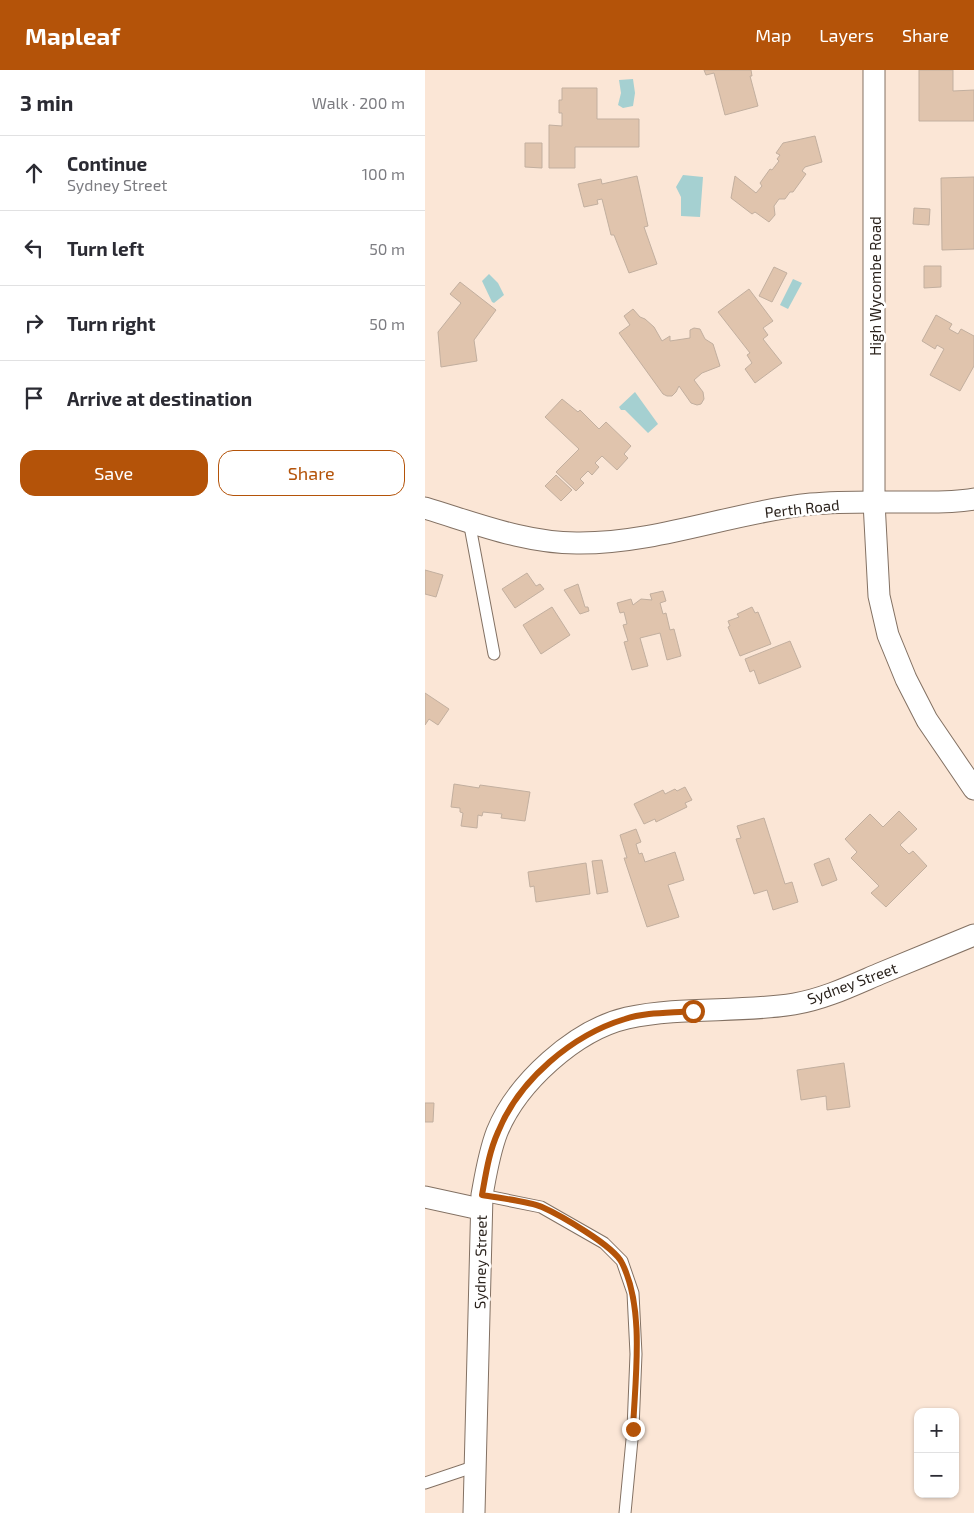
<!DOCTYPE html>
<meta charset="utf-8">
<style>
body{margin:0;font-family:"Exo 2",sans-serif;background:#f7f7f7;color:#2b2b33}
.controls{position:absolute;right:15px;bottom:15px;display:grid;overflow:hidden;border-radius:10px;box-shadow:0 1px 4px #0004}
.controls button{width:45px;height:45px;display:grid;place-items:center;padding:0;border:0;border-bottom:1px solid #e1e1e2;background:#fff;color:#2b2b33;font:25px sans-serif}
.stop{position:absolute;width:15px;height:15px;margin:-11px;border:4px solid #b45309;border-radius:50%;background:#fff}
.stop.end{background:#b45309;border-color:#fff;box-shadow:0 1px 5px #0008}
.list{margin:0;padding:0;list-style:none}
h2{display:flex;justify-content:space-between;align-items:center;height:65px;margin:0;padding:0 20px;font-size:21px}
h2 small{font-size:16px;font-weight:400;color:#7c7c81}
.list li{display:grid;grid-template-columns:32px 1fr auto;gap:15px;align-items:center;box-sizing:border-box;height:75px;padding:0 20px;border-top:1px solid #e1e1e2}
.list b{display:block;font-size:19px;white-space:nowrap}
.list p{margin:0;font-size:16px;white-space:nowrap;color:#7c7c81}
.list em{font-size:16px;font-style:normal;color:#7c7c81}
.actions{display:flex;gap:10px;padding:15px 20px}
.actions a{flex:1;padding:11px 0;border:1px solid #b45309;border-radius:15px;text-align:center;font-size:18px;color:#b45309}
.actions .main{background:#b45309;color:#fff}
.icon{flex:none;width:28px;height:28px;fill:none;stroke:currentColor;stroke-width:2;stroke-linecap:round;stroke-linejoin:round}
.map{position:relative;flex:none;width:549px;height:1443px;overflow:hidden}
header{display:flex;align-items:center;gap:30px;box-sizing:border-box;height:70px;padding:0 25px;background:#b45309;color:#fff}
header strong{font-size:24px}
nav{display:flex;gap:28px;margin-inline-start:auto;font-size:18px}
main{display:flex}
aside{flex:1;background:#fff}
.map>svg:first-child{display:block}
.water{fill:#a5d0d1}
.building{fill:#e0c4ad;stroke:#c2af9f}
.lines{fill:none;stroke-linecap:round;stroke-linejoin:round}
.lane-casing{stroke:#837163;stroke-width:13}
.street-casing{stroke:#837163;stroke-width:23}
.lane{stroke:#fff;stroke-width:11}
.street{stroke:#fff;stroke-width:21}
.route{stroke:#b45309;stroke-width:6}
.labels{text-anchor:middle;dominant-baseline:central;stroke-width:5;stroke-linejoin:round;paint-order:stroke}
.street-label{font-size:15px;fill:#2b231d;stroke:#fff}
</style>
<header>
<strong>Mapleaf</strong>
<nav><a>Map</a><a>Layers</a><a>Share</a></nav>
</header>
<main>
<aside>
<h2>3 min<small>Walk · 200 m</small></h2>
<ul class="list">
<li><svg class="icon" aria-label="ahead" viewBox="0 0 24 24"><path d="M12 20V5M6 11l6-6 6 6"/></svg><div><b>Continue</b><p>Sydney Street</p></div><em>100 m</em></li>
<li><svg class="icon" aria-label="left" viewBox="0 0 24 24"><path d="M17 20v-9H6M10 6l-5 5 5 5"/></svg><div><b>Turn left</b></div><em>50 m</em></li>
<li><svg class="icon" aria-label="right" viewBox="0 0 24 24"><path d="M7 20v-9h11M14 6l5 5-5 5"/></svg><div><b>Turn right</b></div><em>50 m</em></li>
<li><svg class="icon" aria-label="arrive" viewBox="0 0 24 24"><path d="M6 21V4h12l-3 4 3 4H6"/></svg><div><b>Arrive at destination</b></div></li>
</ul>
<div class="actions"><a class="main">Save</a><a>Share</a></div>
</aside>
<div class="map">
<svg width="549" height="1443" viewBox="0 0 549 1443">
<rect width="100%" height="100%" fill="#fbe6d6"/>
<g class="water">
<path d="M208,9L210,23L208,36L198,38L193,35L196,23L194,10Z"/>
<path d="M258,105L278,107L275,147L256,146V127L251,117Z"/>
<path d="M64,204L73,213L79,225L69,233L67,232L57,211Z"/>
<path d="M368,209L377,213L363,239L355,235Z"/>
<path d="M210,322L233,354L223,363L200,340H196L194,337Z"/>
</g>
<g class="building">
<path d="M279,0H326L327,6H325L333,36L300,45L289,3L281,5Z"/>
<path d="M494,0H528V21L549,20V51H494Z"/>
<path d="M137,18H172V49H214V77H150V98H124V55L137,56V43H134V30H137Z"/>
<path d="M390,66L397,92L380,97L377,101L381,104L368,122H365L360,129H354L349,136L350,145L344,152L330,142L327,144L306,128L310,106L331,123L337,116L335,113L345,99L347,100L354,91L352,89L355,85L351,83L358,73Z"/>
<path d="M100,73H117V98L100,97Z"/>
<path d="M212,106L223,156L219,157L232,194L204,203L189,165H186L177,129L172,130L173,134L159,137L153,114L176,109L177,114Z"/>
<path d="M549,107V179L517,180L516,108Z"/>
<path d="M489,138L505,139L504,155L488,154Z"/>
<path d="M499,196H516V217L499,218Z"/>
<path d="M349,197L362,203L347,232L334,226Z"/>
<path d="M35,212L71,240L49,270L52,291L16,297L13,262L36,233L25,224Z"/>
<path d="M324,219L348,251L338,258L343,265L338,269L357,293L330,313L320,299L327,293L322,285L325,283L293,242Z"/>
<path d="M208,239L215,247L220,249L229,257L237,271L245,266V271L265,268V260L269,258L275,259L280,269L288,274L295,296L277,303L269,310L278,322L279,329L276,334L272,335L266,333L254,316L251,322L247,326H242L238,324L194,263L205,255L199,246Z"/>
<path d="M511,245L527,254L524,259L533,264L536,259L549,266V296L535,321L505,305L519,279L512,275L510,279L497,271Z"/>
<path d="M137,329L153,342L155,340L174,359L181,352L206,376L199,384L203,388L192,400L177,386L170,393L174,397L167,405L163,401L155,409L159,413L151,421L131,402L154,379L120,347Z"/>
<path d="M131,405L147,420L136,431L120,416Z"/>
<path d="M0,500L18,505L11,527L0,524Z"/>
<path d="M102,503L111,516L115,514L119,519L90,538L77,519Z"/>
<path d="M153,514L160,537H163L164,541L155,544L139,520Z"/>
<path d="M238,521L241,531L235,533L238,544L241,543L245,560L249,559L256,586L242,590L235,563L215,568L223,596L207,600L199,572L203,571L198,555L202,554L199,542L195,543L192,533L206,529L208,535L216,529L227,530L225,524Z"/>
<path d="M127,537L145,565L116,584L98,555Z"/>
<path d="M327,537L330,543L333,542L346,574L315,586L303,557L305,556L303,551L314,547L312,544Z"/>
<path d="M365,571L376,597L334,614L329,600L325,602L320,589Z"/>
<path d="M0,623L24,639L13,655L4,649L0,655Z"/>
<path d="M29,714L54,718L55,715L105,722L100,751L76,748L77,744L58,742L57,746L53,745L52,758L36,756L38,743L35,742V738L26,737Z"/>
<path d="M260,717L267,730L260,733L262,737L231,752L230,749L219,754L209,734L238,720L240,724L250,719L252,721Z"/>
<path d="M474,741L492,759L475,775L484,784L488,781L502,796L461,837L446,823L454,816L426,788L432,782L420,769L445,744L458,757Z"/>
<path d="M339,748L360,814L367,812L373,832L348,840L342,820L329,824L311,769L316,768L312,756Z"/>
<path d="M211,759L216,772L211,774L214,784L217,783L220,792L250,782L259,810L243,815L254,847L222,857L199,788H202L195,765Z"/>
<path d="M404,788L412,810L397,816L389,794Z"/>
<path d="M177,790L183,822L172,824L167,791Z"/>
<path d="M161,793L165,824L111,832L109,816L105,817L103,802Z"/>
<path d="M419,993L425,1037L402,1040L401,1026L376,1030L372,1000Z"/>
<path d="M0,1033H9L8,1052H0Z"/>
</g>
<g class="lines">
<defs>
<g id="lane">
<path d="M44,451L69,584"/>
<path d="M57,1125L116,1137L179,1173L197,1191L208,1223L211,1284L208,1359L200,1443"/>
<path d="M0,1413L51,1396"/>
</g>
<g id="street">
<path d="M449,0V432L454,526L463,565L481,609L502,650L549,719"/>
<path d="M0,438C50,453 102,474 155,473C233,473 309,442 386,434C418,431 450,432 481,432C504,432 526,433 549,429"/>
<path d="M0,1127L55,1139"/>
<path d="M49,1443L57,1125C61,1103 64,1083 72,1062C92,1013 150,960 202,948C257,936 314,943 369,934C399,929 426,916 454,904C486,891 517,878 549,865"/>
</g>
</defs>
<use href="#lane" class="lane-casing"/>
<use href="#street" class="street-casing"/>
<use href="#lane" class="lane"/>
<use href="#street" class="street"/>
</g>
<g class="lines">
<path class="route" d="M208,1359C210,1309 220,1239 197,1193C189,1176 135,1145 117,1137C103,1131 73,1128 57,1125C61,1103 64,1082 73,1062C94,1010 147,965 200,949C221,942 246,943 268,941"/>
</g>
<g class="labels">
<g class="street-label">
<text transform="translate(450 216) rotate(-90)">High Wycombe Road</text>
<text transform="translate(377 438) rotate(-6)">Perth Road</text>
<text transform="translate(427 913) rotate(-20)">Sydney Street</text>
<text transform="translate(55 1192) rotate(-89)">Sydney Street</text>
</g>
</g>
</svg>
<div class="controls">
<button>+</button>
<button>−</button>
</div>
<div class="stop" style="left:268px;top:941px"></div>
<div class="stop end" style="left:208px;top:1359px"></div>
</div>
</main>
